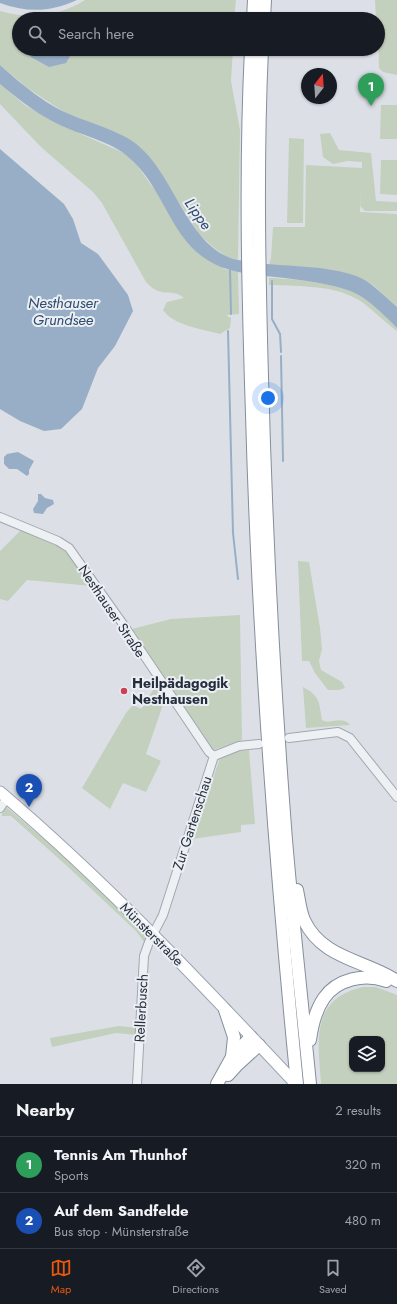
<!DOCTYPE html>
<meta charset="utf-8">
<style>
body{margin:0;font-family:Jost,sans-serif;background:#242831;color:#f1f3f6}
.controls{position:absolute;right:12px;bottom:12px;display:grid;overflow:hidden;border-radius:8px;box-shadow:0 1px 3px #0004}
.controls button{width:36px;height:36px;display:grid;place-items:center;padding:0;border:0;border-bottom:1px solid #363941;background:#171b24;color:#f1f3f6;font:20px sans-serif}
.compass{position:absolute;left:301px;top:68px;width:36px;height:36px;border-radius:50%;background:#171b24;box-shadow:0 1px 3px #0004;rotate:17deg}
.you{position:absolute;left:268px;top:398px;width:14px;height:14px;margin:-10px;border:3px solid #fff;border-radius:50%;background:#1a73e8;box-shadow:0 0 0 6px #1a73e833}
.badge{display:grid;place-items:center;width:26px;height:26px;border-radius:50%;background:#ea580c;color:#fff;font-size:13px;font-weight:700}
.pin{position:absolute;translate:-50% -33px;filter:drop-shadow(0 1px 2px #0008)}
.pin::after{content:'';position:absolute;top:21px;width:14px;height:12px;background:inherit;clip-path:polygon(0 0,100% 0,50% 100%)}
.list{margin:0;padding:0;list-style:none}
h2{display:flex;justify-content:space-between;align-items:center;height:52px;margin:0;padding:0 16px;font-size:17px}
h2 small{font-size:13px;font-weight:400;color:#9ea1a6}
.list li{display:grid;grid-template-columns:26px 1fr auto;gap:12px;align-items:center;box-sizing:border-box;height:56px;padding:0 16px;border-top:1px solid #363941}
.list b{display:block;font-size:15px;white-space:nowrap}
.list p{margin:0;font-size:13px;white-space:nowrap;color:#9ea1a6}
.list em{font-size:13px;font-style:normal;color:#9ea1a6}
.icon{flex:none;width:22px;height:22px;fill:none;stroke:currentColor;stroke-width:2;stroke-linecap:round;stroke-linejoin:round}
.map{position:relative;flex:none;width:397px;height:1084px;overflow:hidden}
.search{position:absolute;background:#171b24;box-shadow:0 1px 3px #0004;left:12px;right:12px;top:12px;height:44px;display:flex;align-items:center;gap:10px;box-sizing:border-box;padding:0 14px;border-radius:22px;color:#9ea1a6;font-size:15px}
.sheet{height:164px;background:#171b24}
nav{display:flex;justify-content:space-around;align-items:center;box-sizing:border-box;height:56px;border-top:1px solid #363941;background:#171b24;font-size:11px;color:#9ea1a6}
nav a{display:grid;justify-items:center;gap:2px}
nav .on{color:#ea580c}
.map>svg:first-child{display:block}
.green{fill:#c2d0bd;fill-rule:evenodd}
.water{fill:#97aec6}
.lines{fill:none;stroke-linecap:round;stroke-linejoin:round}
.stream{stroke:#97aec6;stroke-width:2}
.minor-casing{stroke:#a2a7b0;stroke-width:10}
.major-casing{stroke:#9ba4b2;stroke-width:13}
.highway-casing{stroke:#848e9c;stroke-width:14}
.minor{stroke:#eef1f4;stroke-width:8}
.major{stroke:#fff;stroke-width:11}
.highway{stroke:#fff;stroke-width:12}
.poi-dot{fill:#cc4057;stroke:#ebeff4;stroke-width:1.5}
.labels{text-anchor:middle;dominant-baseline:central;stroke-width:4;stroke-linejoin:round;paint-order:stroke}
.street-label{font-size:14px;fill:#262e3c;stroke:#ebeff4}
.poi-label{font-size:14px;font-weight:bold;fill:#262e3c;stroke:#ebeff4;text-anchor:start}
.water-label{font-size:15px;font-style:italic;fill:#314d6f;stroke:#ebeff4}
</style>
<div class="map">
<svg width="397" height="1084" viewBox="0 0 397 1084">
<rect width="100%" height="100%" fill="#dce0e6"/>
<g class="green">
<path d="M85,0H236L234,19H19V49H34L31,52H73L72,49H233L231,81L240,130L238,260L227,257L213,247L199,234L180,204L120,134L67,114L29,89L0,65V11C29,20 60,16 85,0Z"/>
<path d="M375,0H397V75L383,72L379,68L378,19H376Z"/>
<path d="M0,84L26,106L81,134L126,154L137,165L151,185L224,269L238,272L239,314L227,315L226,313L227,316L231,318L230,328L220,334C203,329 174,326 163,310L167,302L184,298C172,287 162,300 146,282L102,203L93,192L41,147L0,104Z"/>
<path d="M381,105H397V139H380Z"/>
<path d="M330,133L339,150L371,153L376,201L397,202V211H365L360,206L361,186L360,212L397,214V307L373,285L335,271L269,265L271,258L273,227H305L306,165L362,168V162L348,161L333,164L323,157L320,134Z"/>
<path d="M289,138L304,139L303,223H287Z"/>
<path d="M381,160H397V195L380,194Z"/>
<path d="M269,278C292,278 343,284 362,297C375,306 386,317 397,328V331C383,321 368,304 353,297C330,285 294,286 269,285Z"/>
<path d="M21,530L57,546L67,553L92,586L27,580L8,601L0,599V551Z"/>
<path d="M298,561L309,562L320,628L322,649L319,661L321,670L342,682L345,688L339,690H328L315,673L309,661H302Z"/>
<path d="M240,615L242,740L213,750L132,629L171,619Z"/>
<path d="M157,684L166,696L146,754L161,761L146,792L123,783L110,809L82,788L126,713L133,705L141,709Z"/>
<path d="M303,687C320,696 319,702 322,720C331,725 342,715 350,725L306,728Z"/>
<path d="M249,750L255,824L241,825V832L192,839L220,758L225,753Z"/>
<path d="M6,807L85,874L146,934L147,937L145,943L136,931L67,866L11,816H2V809Z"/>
<path d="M363,987H376L397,995V1084H321C318,1041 310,999 363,987ZM352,1039H382V1069H352Z"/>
<path d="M119,1026L137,1028V1035L116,1033L52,1047L50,1038Z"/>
</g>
<g class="water">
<path d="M0,0H77C51,12 27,13 0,3Z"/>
<path d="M34,49H72L73,51L66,63L49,67L31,57V52Z"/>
<path d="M0,65C19,82 45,104 69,114C94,125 125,131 144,151C173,179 189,241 228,257C237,261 248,261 258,263C290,267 325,265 356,276C372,282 384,296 397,307V328C386,317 375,306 362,297C337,280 270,278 238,272C168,257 172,192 126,155C106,139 75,134 52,121C33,111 17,98 0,84Z"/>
<path d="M0,149L64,204L73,219L81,243L98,254L128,295L133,311L115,346L98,368L82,409L61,429L44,431L20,421L0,409Z"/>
<path d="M18,452L34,461L29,470V474L27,476L17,469H9L4,464V457L7,454Z"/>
<path d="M38,494H41L45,498L53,500L54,504L47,508L43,514L34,513L33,509L38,501Z"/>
</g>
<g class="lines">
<g class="stream">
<path d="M230,269L231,314"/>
<path d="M272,281V319L280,334L281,352"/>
<path d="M228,331L233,533L238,579"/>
<path d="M281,356L283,461"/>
</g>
<defs>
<g id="minor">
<path d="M0,517L58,541L69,548L125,627L209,752L214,756"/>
<path d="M289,738L338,732L350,738L397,797"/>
<path d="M0,808L7,798"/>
<path d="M137,1084L144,956L149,942L163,915L214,756L239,746L259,744"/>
</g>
<path id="major" d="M0,792C106,882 201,983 296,1084"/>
<g id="highway">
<path d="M253,19L254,0"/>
<path d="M264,19L265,0"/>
<path d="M251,49C245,170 248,292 252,414C258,638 275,861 297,1084"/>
<path d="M262,49C257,158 259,268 262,377C266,532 274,686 286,840C293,922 302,1003 310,1084"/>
<path d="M297,890C299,899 300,911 304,920C322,959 365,960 397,981"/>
<path d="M225,1010L234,1037L232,1057"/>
<path d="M310,1040C312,1025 315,1011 324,998C337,979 365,973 386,981"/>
<path d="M228,1075L237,1065L259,1045"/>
<path d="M217,1084L232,1057L251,1037"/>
</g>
</defs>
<use href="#minor" class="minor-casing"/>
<use href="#major" class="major-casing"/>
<use href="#highway" class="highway-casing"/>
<use href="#minor" class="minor"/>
<use href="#major" class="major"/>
<use href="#highway" class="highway"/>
</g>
<circle class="poi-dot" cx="124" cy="691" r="4"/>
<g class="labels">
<g class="street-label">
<text transform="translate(112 611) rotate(56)">Nesthauser Straße</text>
<text transform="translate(192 823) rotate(-72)">Zur Gartenschau</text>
<text transform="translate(152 934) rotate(45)">Münsterstraße</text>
<text transform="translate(141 1008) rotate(-87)">Rellerbusch</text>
</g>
<g class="poi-label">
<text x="132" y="683">Heilpädagogik<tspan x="132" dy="16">Nesthausen</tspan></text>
</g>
<g class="water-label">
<text transform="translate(198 214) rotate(55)">Lippe</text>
<text x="63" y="303">Nesthauser<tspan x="63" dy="17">Grundsee</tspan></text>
</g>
</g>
</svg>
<div class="controls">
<button><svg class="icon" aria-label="layers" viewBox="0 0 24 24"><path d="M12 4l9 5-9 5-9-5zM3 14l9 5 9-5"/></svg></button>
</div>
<svg class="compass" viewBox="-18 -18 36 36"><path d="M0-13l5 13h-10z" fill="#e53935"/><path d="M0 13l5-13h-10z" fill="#9ea1a6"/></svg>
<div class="you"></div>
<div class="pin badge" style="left:371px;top:106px;background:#2e9e5b">1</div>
<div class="pin badge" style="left:29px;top:807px;background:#1a4fb4">2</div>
<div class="search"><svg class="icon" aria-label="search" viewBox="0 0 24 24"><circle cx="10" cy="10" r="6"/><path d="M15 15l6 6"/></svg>Search here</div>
</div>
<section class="sheet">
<h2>Nearby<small>2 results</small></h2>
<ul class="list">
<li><span class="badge" style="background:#2e9e5b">1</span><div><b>Tennis Am Thunhof</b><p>Sports</p></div><em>320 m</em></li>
<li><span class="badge" style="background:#1a4fb4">2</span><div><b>Auf dem Sandfelde</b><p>Bus stop · Münsterstraße</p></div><em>480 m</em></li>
</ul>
</section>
<nav>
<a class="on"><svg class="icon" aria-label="map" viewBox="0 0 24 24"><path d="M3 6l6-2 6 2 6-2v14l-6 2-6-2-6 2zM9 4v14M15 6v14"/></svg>Map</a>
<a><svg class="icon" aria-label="directions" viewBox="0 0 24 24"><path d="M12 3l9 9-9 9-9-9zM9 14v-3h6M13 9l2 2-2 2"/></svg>Directions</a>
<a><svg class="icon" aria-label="saved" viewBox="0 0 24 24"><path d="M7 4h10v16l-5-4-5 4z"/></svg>Saved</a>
</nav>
